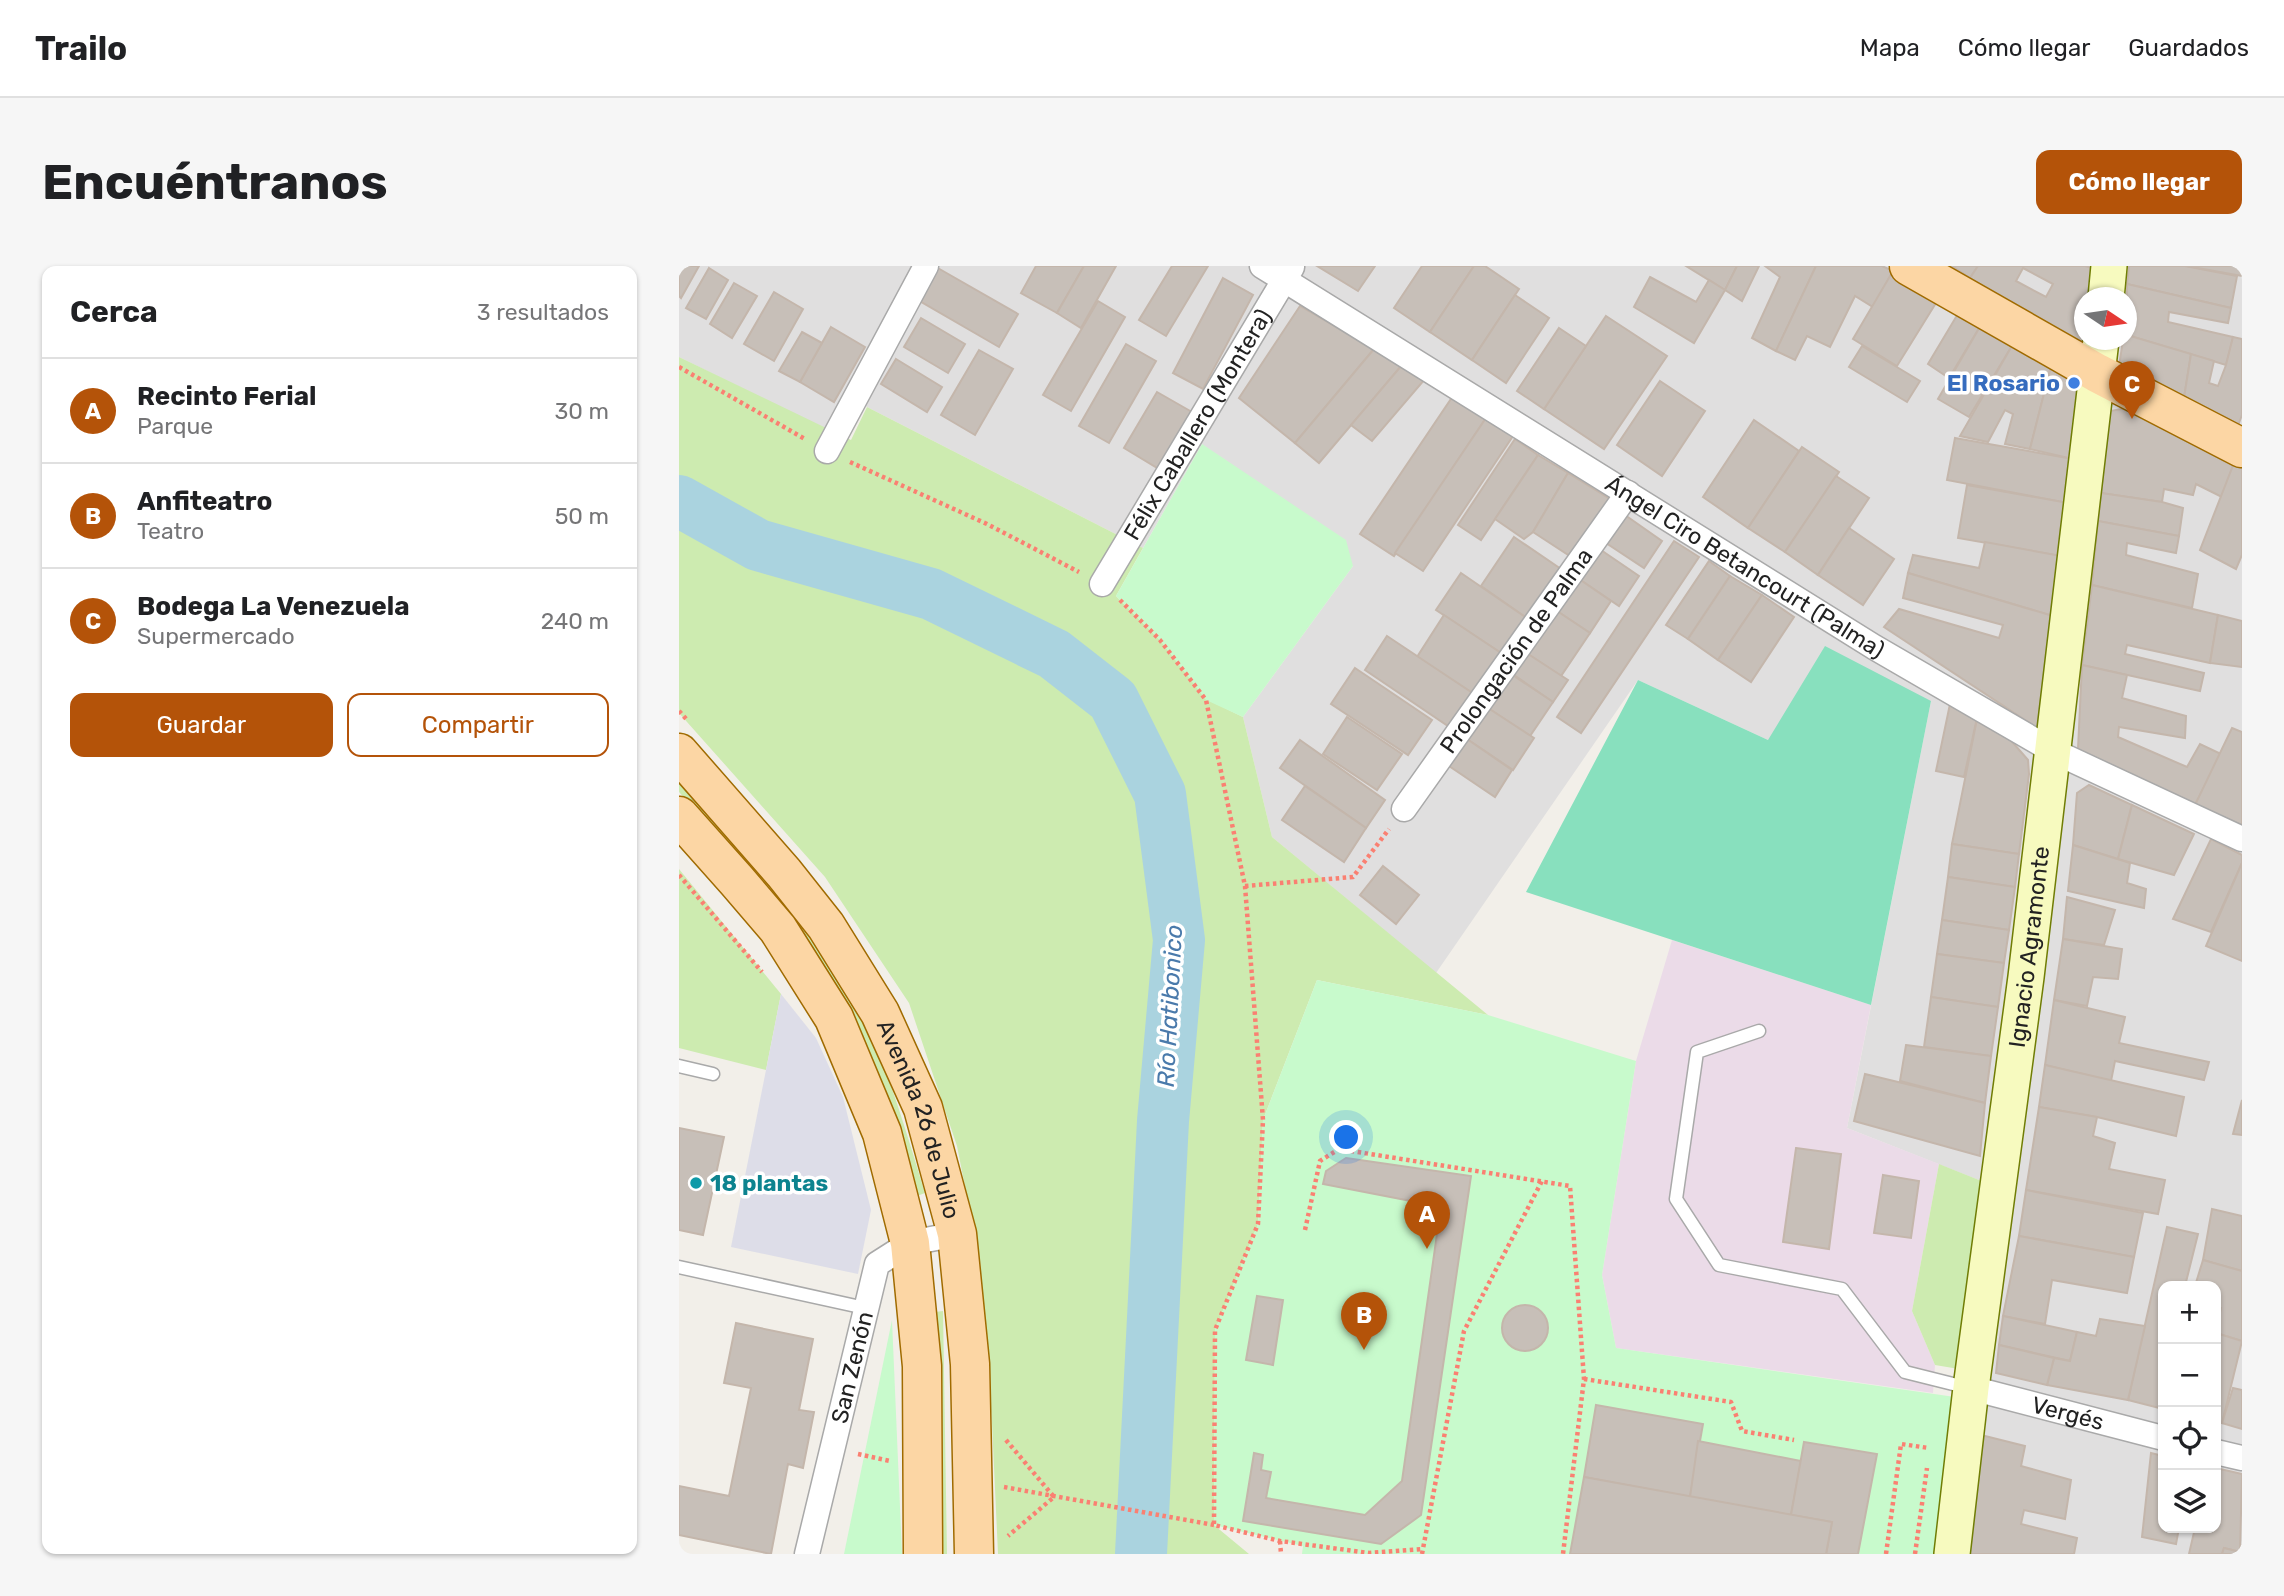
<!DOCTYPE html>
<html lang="es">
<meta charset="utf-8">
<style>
body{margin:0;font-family:Rubik,sans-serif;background:#f6f6f6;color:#202124}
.controls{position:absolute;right:21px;bottom:21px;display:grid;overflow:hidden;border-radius:14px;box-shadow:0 2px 5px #0004}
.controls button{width:63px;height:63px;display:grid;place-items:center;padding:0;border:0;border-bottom:2px solid #e0e0e0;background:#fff;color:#202124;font:35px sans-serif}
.compass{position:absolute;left:1395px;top:21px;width:63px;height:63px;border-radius:50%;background:#fff;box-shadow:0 2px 5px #0004;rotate:103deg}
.you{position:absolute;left:668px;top:872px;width:24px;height:24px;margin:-18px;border:5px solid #fff;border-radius:50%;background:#1a73e8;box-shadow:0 0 0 10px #1a73e833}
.badge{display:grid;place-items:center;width:46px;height:46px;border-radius:50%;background:#b45309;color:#fff;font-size:23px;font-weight:700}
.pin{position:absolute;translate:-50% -58px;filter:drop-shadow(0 2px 4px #0008)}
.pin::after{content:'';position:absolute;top:37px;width:24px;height:21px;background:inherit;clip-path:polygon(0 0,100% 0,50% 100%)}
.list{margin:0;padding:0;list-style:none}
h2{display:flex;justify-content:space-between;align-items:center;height:91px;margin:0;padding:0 28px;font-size:30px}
h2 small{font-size:23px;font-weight:400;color:#757577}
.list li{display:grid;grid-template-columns:46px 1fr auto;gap:21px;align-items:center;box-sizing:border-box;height:105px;padding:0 28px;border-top:2px solid #e0e0e0}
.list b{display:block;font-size:26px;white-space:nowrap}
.list p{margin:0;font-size:23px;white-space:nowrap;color:#757577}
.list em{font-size:23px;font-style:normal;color:#757577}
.actions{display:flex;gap:14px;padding:21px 28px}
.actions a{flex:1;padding:16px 0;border:2px solid #b45309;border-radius:14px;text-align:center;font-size:24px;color:#b45309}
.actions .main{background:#b45309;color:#fff}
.icon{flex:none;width:38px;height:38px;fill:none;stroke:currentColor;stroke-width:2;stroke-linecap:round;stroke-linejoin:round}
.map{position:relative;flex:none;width:1563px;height:1288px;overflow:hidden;border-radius:14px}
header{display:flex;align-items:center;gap:42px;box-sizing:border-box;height:98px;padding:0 35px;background:#fff;border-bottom:2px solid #e0e0e0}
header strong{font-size:33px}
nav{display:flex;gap:38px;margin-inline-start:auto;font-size:24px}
.intro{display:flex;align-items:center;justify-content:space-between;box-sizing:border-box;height:168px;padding:0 42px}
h1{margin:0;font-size:49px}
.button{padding:18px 32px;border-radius:14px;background:#b45309;color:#fff;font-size:24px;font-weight:700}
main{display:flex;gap:42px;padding:0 42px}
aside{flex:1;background:#fff;border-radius:14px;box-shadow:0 2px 5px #0004}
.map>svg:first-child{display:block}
.residential{fill:#e0dfdf;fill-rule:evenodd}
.industrial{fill:#ebdbe8}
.grass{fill:#cdebb0}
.park{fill:#c8facc}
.pitch{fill:#88e0be}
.plaza{fill:#dddde8}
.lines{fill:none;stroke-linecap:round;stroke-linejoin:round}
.river{stroke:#aad3df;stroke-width:52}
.building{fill:#c7bfb8;stroke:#c4b6ab;stroke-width:2;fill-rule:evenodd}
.service-casing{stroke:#a9a9a9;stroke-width:15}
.minor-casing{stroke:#a9a9a9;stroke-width:27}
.secondary-casing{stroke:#707d05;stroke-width:38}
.primary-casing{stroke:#a06b00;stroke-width:41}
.path{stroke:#fa8072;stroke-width:4.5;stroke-dasharray:3.5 3.5;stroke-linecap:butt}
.service{stroke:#fff;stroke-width:12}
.minor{stroke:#fff;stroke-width:24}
.secondary{stroke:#f7fabf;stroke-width:35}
.primary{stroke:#fcd6a4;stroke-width:38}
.shop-dot{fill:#3f7fe0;stroke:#fff;stroke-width:2.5}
.culture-dot{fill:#0f9aa8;stroke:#fff;stroke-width:2.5}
.labels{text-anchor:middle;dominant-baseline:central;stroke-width:7;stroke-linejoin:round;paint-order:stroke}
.shop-label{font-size:23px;font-weight:bold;fill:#366cbe;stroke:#fff;text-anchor:end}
.street-label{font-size:23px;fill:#222;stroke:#fff}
.culture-label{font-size:23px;font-weight:bold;fill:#0d838f;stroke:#fff;text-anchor:start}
.water-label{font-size:24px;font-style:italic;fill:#4a7aab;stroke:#fff}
</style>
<header>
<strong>Trailo</strong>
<nav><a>Mapa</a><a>Cómo llegar</a><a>Guardados</a></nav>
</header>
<div class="intro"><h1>Encuéntranos</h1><a class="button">Cómo llegar</a></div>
<main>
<aside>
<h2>Cerca<small>3 resultados</small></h2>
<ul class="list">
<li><span class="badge">A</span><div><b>Recinto Ferial</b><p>Parque</p></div><em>30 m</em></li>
<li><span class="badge">B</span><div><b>Anfiteatro</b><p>Teatro</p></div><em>50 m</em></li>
<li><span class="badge">C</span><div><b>Bodega La Venezuela</b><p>Supermercado</p></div><em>240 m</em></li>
</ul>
<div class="actions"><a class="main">Guardar</a><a>Compartir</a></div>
</aside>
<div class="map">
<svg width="1563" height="1288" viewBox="0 0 1563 1288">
<rect width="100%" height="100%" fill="#f2efe9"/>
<path class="residential" d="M0,0H1563V1288H1255L1305,916L1168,862L1252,435L1089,474L959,414L757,707L593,571L564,451L674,300L523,178L464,282L188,141L173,128L152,166L0,91ZM1406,32H1448V74H1406ZM1484,1020H1537V1262H1484Z"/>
<path class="industrial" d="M993,674L1192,739L1168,862L1260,898L1233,1045L1256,1099L1254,1127L937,1082L923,1009L957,795Z"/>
<g class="grass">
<path d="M0,91L172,174L188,141L464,282L437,330L481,374L527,433L564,451L593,571L809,749L638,714L584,854L579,958L536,1064L535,1259L570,1288H319L313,1157L301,996L278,880L230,737L146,611L0,447Z"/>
<path d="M0,514C63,584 129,653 175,737C208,796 226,862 246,927L238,930L89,624L0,526Z"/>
<path d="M0,603L102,728L87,804L0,782Z"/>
<path d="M1260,898L1305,916L1280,1103L1256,1099L1233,1045Z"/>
<path d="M264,1045L268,1288H261L256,1046Z"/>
</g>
<g class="park">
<path d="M523,178L667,274L674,300L564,451L527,434L481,374L437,330Z"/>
<path d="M638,714L809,749L957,795L923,1009L937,1082L1276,1131L1255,1288H623L624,1280L535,1259L536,1064L579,958L584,854Z"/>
<path d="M213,1054L223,1288H165Z"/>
</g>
<path class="pitch" d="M1146,380L1252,435L1192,739L847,626L959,414L1089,474Z"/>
<path class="plaza" d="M102,728L137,772L164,831L192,944L179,1008L52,981Z"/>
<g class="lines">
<path class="river" d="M0,235L79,279L252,328L375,388L434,434L481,528L500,674L484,855L462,1288"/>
</g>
<g class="building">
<path d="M0,0H20L2,32L0,30Z"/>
<path d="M357,0H405L378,47L342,27Z"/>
<path d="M405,0H437L402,62L378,47Z"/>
<path d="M493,0H529L487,70L460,54Z"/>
<path d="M638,0H696L679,25Z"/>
<path d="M743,0H795L751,66L715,42Z"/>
<path d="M795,0H806L840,23L793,94L751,66Z"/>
<path d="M1007,0H1058L1046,24Z"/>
<path d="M1058,0H1080L1063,35L1046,24Z"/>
<path d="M1086,0H1137L1097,85L1073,72L1101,11Z"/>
<path d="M1137,0H1203L1214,5L1194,41L1176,30L1151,81L1128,70L1116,94L1097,85Z"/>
<path d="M1273,0H1299L1291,12Z"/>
<path d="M1299,0H1406L1413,2L1411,32H1406L1407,82L1291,12ZM1344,2L1374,18L1367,31L1337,15Z"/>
<path d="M1450,0H1506L1558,10L1552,42L1448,18Z"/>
<path d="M1508,0H1563V10Z"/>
<path d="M257,1L339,48L320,81L239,34Z"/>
<path d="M30,2L49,14L27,53L7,42Z"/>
<path d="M1214,5L1260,32L1218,100L1174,73Z"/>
<path d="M971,11L1017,36L1030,14L1046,24L1015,77L955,41Z"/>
<path d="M544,12L574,29L524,123L494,107Z"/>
<path d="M55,17L78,30L53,72L31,58Z"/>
<path d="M1448,18L1552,42L1549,57L1490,46L1489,56L1554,71L1547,99L1448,69Z"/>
<path d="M95,26L124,43L95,95L65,78Z"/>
<path d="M836,29L870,52L827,117L793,94Z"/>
<path d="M419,35L446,51L392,145L364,129Z"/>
<path d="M621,40L695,83L616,177L560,132Z"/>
<path d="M1280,46L1302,59L1270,112L1249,98Z"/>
<path d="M927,50L988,90L925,183L865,143Z"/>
<path d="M242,52L286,78L269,107L225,81Z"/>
<path d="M1302,59L1334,78L1290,151L1259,133Z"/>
<path d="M152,61L186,81L155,136L121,116Z"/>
<path d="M880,62L907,80L865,143L838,125Z"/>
<path d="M123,66L143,77L121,116L100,105Z"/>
<path d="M1448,69L1512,88L1504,138L1439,107L1444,74H1448Z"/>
<path d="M1554,71L1563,73V149L1558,162L1504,138L1512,88L1535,95L1530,117L1539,120L1547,99Z"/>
<path d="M447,78L477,95L430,177L400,160Z"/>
<path d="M1334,78L1372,100L1351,183L1326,178L1334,148L1326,144L1309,176L1281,170Z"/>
<path d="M1183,80L1241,115L1228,136L1170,101Z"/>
<path d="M695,83L723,99L640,197L616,177Z"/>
<path d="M300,84L334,103L296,169L262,149Z"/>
<path d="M217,93L263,121L248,146L202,118Z"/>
<path d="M723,99L746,113L693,175L672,159Z"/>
<path d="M1372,100L1406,119L1394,193L1351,183Z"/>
<path d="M981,115L1026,145L983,210L938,179Z"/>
<path d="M478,126L513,146L480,203L445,182Z"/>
<path d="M774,130L807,152L715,290L681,268Z"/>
<path d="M1448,142L1555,197L1543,231L1517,218L1514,229L1485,223L1483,236L1422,227L1431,145Z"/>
<path d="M807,152L834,170L744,305L716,287Z"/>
<path d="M1075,154L1120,185L1069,262L1024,231Z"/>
<path d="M1276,172L1394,193L1389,237L1268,214Z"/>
<path d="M836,173L859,189L802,274L779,259Z"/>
<path d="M1123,181L1160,206L1106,286L1069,262Z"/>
<path d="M859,189L889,207L854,266L845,273L816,253Z"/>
<path d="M1555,197L1563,201V289L1557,303L1521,284Z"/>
<path d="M889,207L931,233L894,292L854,266Z"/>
<path d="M1157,210L1190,232L1139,309L1106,286Z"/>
<path d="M1288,219L1389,237L1382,290L1279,272Z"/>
<path d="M1422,227L1483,236L1504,242L1500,270L1419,255Z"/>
<path d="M946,249L983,275L965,302L927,277Z"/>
<path d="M1419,255L1500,270L1497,287L1448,277L1447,289L1519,308L1513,342L1413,319Z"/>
<path d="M1170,262L1215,293L1184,339L1139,309Z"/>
<path d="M835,271L882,303L849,353L802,320Z"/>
<path d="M995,275L1020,291L902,467L878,451Z"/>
<path d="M1306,276L1382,290L1374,350L1229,307L1234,289L1300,302Z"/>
<path d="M919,282L960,310L940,340L900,313Z"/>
<path d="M1030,295L1051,310L1009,373L987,359Z"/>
<path d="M782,307L849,353L825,389L757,344Z"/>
<path d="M1229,307L1374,350L1358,462L1205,361L1220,343L1320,372L1324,359L1224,332Z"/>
<path d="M1051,310L1083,329L1039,394L1009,373Z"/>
<path d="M900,313L932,335L911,367L878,345Z"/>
<path d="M1413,319L1539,349L1531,397L1448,379L1446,388L1525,407L1521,425L1403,399Z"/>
<path d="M1083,329L1115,351L1072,416L1039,394Z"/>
<path d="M878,345L911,367L882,410L849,388Z"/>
<path d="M765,349L825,389L795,428L738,391Z"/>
<path d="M1539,349L1563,355V401L1531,397Z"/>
<path d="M708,370L795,428L772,462L686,404Z"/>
<path d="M849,388L889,414L874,436L835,409Z"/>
<path d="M1403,399L1448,409L1443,432L1507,450L1506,472L1440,461L1439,471L1508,501L1521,478L1542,488L1516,539L1399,483Z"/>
<path d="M676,402L753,454L729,489L652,438Z"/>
<path d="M832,408L874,436L851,470L809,442Z"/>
<path d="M1271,438L1298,452L1285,511L1257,505Z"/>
<path d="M809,442L855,472L834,504L788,473Z"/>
<path d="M668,451L723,488L698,524L644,488Z"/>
<path d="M1298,453L1329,471L1349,494L1350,508L1340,588L1273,578Z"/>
<path d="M1553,462L1563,466V559L1516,539Z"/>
<path d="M788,473L833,504L816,531L770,500Z"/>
<path d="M621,474L706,534L687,562L601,502Z"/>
<path d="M1410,519L1453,539L1439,593L1394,579L1398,527Z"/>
<path d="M626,520L687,562L665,596L603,554Z"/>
<path d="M1453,539L1515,568L1495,609L1439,593Z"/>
<path d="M1532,573L1563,589V597L1532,666L1494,653Z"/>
<path d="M1273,578L1340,588L1336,621L1269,611Z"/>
<path d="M1394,579L1451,597L1448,617L1467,623L1465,642L1389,625Z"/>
<path d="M1563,597V695L1527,680Z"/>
<path d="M704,600L740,629L717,658L681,629Z"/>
<path d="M1269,611L1336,621L1330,664L1263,654Z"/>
<path d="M1388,631L1436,644L1425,679L1384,673Z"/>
<path d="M1263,654L1330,664L1325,697L1258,688Z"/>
<path d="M1384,673L1443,683L1439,713L1414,711L1408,740L1375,734Z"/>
<path d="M1258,688L1325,697L1319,741L1252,731Z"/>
<path d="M1252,731L1319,741L1312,790L1245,781Z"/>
<path d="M1375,734L1446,751L1440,777L1530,796L1525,814L1436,795L1432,815L1366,799Z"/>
<path d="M1227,779L1312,790L1306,837L1221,815Z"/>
<path d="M1366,799L1505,831L1497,870L1418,851L1360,841Z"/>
<path d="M1186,808L1306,837L1301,890L1175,855Z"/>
<path d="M1563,834V869L1554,868Z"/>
<path d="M1360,841L1418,851L1414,870L1436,877L1430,903L1486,914L1479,948L1347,924Z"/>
<path d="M0,862L45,871L24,969L0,964Z"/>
<path d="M1117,882L1162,888L1150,983L1104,976Z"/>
<path d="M667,892L792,910L742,1249L702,1278L564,1255L575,1187L584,1189L582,1204L592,1206L587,1232L686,1249L723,1215L758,968L737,936L644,918L647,905Z"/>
<path d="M1204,909L1240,915L1232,972L1195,967Z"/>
<path d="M1347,924L1464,947L1455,991L1340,970Z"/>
<path d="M1533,943L1563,950V1005L1524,994Z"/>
<path d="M1488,961L1519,968L1506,1020H1484V1143L1449,1134Z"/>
<path d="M1340,970L1455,991L1448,1027L1373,1014L1366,1058L1324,1050Z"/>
<path d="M1524,994L1563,1005V1075L1537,1067L1542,1042L1537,1041V1020H1516Z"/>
<path d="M578,1030L604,1034L594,1099L567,1094Z"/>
<circle cx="846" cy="1062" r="23"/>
<path d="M1324,1050L1398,1066L1391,1095L1320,1079Z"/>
<path d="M1421,1053L1466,1060L1449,1134L1368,1119L1375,1092L1391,1095L1398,1066L1417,1070Z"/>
<path d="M57,1057L134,1073L120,1144L135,1146L124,1202L109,1198L92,1288L0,1269V1220L50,1230L72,1122L45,1117Z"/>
<path d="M1537,1067L1563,1075L1543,1157L1537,1155Z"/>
<path d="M1320,1079L1375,1092L1368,1119L1317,1107Z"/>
<path d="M1554,1122L1563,1124V1163L1543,1157Z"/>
<path d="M917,1139L1024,1158L1011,1231L905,1211Z"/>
<path d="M1302,1169L1346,1180L1342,1200L1392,1214L1386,1253L1345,1244L1342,1258L1398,1272L1395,1288H1289Z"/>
<path d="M1019,1175L1122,1195L1112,1249L1011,1231Z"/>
<path d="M1125,1176L1198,1188L1179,1288H1147L1153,1256L1112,1249Z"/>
<path d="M1472,1187L1484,1190V1262H1500L1497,1278L1463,1271Z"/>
<path d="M1537,1202L1563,1208L1561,1286L1545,1282L1543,1288H1510L1516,1262H1537Z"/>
<path d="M905,1211L1153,1256L1147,1288H891Z"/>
<path d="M1563,1278V1288H1543L1545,1282L1561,1286Z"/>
</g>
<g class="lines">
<defs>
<g id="service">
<path d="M1080,765L1018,786L997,933L1040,999L1163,1023L1226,1106L1290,1122"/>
<path d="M0,800L34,808"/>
<path d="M0,1001L186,1042"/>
</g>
<g id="minor">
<path id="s1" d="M583,0L1195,381L1374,485L1563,573"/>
<path d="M148,185L247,0"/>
<path id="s2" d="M423,318L613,1"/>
<path id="s3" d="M725,543L949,227"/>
<path id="s4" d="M1292,1122L1484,1172"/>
<path d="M1537,1186L1563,1192"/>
<path id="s5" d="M128,1288L198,998L231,977L278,968"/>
</g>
<g id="secondary">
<path d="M1427,32L1430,0"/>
<path id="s6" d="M1273,1288L1292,1122L1347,711L1422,74"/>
</g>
<g id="primary">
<path d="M1230,0L1418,107L1563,182"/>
<path id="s7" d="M0,487L105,607L147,660L201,747L244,842L278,968L291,1098L295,1288"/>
<path d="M0,550L58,615L99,663L155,752L203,867L231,977L243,1100L244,1288"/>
</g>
</defs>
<use href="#service" class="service-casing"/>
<use href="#minor" class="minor-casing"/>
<use href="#secondary" class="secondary-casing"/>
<use href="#primary" class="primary-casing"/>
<g class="path">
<path d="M0,101L126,173"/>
<path d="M171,196L308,258L400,306"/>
<path d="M441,334L481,374L527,434L566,620L584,854L579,958L536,1064L535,1259L601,1275L690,1287L744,1283"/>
<path d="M0,445L9,455"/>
<path d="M0,609L83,706"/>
<path d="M566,620L674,611L710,563"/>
<path d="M626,964L641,895L660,883L891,920L905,1113L884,1288"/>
<path d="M905,1113L1052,1136L1063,1165L1115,1174"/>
<path d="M327,1174L375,1231L329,1270"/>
<path d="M179,1188L211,1195"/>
<path d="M325,1221L535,1259"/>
<path d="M601,1275L602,1288"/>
<path d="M743,1288L785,1065L863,915"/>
<path d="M1207,1288L1222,1178L1250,1182"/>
<path d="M1236,1288L1248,1202"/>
</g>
<use href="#service" class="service"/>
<use href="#minor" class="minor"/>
<use href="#secondary" class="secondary"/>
<use href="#primary" class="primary"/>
</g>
<circle class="shop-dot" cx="1395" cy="117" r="7"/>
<circle class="culture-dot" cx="17" cy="917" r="7"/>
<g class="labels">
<g class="shop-label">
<text x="1381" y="117">El Rosario</text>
</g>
<g class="street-label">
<text stroke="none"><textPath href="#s2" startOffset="186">Félix Caballero (Montera)</textPath></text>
<text stroke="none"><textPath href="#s1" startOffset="569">Ángel Ciro Betancourt (Palma)</textPath></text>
<text stroke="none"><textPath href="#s3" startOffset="194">Prolongación de Palma</textPath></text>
<text stroke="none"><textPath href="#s6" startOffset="612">Ignacio Agramonte</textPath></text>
<text stroke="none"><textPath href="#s7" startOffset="443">Avenida 26 de Julio</textPath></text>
<text stroke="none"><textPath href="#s5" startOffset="192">San Zenón</textPath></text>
<text stroke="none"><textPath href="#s4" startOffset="100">Vergés</textPath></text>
</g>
<g class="culture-label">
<text x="31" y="917">18 plantas</text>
</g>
<g class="water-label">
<text transform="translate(491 740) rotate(-87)">Río Hatibonico</text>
</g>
</g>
</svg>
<div class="controls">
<button>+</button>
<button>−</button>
<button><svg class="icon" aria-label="locate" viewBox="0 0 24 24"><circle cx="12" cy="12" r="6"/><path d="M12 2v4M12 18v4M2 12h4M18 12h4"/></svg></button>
<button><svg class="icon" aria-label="layers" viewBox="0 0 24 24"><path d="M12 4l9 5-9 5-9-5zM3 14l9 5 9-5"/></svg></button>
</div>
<svg class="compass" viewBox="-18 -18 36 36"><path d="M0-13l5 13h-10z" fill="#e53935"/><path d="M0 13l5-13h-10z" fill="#757577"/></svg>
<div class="you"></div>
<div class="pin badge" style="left:748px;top:983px">A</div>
<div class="pin badge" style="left:685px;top:1084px">B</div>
<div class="pin badge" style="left:1453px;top:153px">C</div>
</div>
</main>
